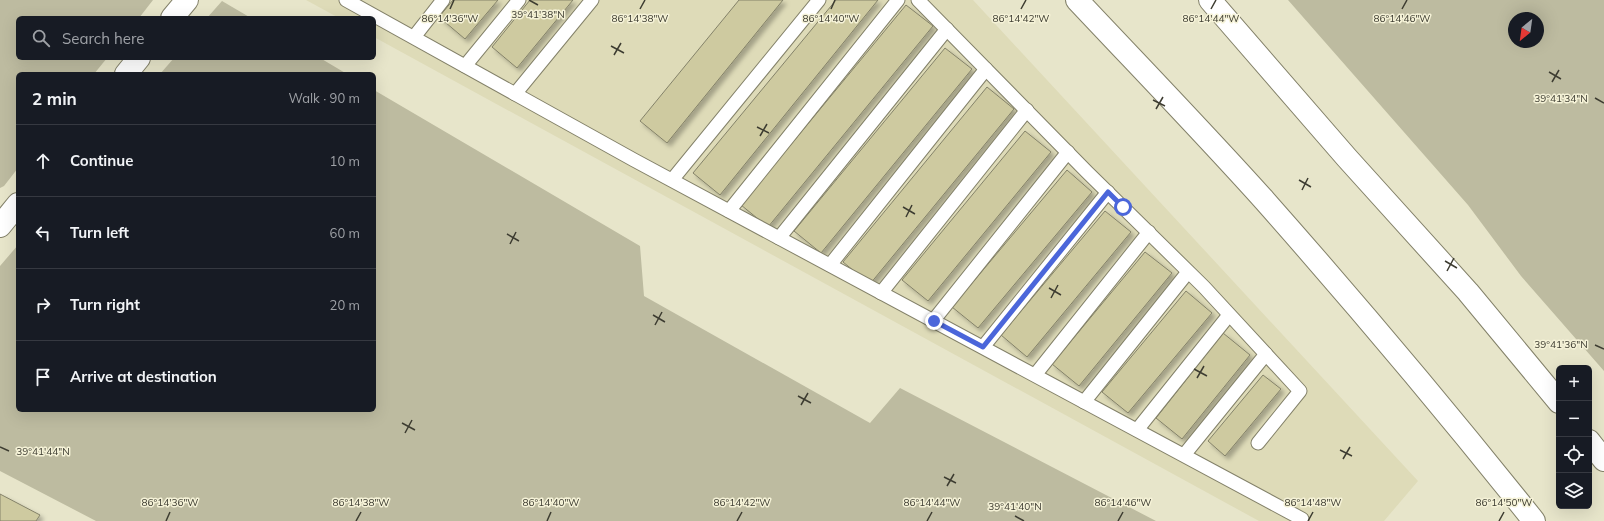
<!DOCTYPE html>
<meta charset="utf-8">
<style>
body{margin:0;font-family:Mulish,sans-serif;background:#242831;color:#f1f3f6}
.controls{position:absolute;right:12px;bottom:12px;display:grid;overflow:hidden;border-radius:6px;box-shadow:0 4px 16px #0002}
.controls button{width:36px;height:36px;display:grid;place-items:center;padding:0;border:0;border-bottom:1px solid #363941;background:#171b24;color:#f1f3f6;font:20px sans-serif}
.compass{position:absolute;left:1508px;top:12px;width:36px;height:36px;border-radius:50%;background:#171b24;box-shadow:0 4px 16px #0002;rotate:209deg}
.stop{position:absolute;width:12px;height:12px;margin:-9px;border:3px solid #4b66da;border-radius:50%;background:#fff}
.stop.end{background:#4b66da;border-color:#fff;box-shadow:0 1px 4px #0008}
.list{margin:0;padding:0;list-style:none}
h2{display:flex;justify-content:space-between;align-items:center;height:52px;margin:0;padding:0 16px;font-size:17px}
h2 small{font-size:13px;font-weight:400;color:#9ea1a6}
.list li{display:grid;grid-template-columns:26px 1fr auto;gap:12px;align-items:center;box-sizing:border-box;height:72px;padding:0 16px;border-top:1px solid #363941}
.list b{display:block;font-size:15px;white-space:nowrap}
.list em{font-size:13px;font-style:normal;color:#9ea1a6}
.icon{flex:none;width:22px;height:22px;fill:none;stroke:currentColor;stroke-width:2;stroke-linecap:round;stroke-linejoin:round}
.map{position:relative;flex:none;width:1604px;height:521px;overflow:hidden}
.search{position:absolute;background:#171b24;box-shadow:0 4px 16px #0002;left:16px;top:16px;width:360px;height:44px;display:flex;align-items:center;gap:10px;box-sizing:border-box;padding:0 14px;border-radius:6px;color:#9ea1a6;font-size:15px}
.panel{position:absolute;background:#171b24;box-shadow:0 4px 16px #0002;left:16px;top:72px;width:360px;height:340px;border-radius:6px}
.map>svg:first-child{display:block}
.built{fill:#dedbb8}
.green{fill:#bdbba0;fill-rule:evenodd}
.building{fill:#cecaa0;stroke:#848269;filter:url(#shadow)}
.lines{fill:none;stroke-linecap:round;stroke-linejoin:round}
.service-casing{stroke:#838169;stroke-width:15}
.secondary-casing{stroke:#838169;stroke-width:24}
.motorway-casing{stroke:#838169;stroke-width:24}
.service{stroke:#fff;stroke-width:13}
.secondary{stroke:#fff;stroke-width:22}
.motorway{stroke:#fff;stroke-width:22}
.route{stroke:#4b66da;stroke-width:5}
.ticks{fill:none;stroke:#3d3c31;stroke-width:1.5}
.ticks-label{font-size:10px;text-anchor:middle;fill:#3d3c31;stroke:#f5f2d7;stroke-width:3;stroke-linejoin:round;paint-order:stroke}
</style>
<div class="map">
<svg width="1604" height="521" viewBox="0 0 1604 521">
<defs>
<filter id="shadow"><feDropShadow dx="3.5" dy="3.5" stdDeviation="2" flood-color="#0004"/></filter>
</defs>
<rect width="100%" height="100%" fill="#e7e5ca"/>
<path class="built" d="M306,0H973L1418,481L1384,521H1259L374,37V18H339Z"/>
<g class="green">
<path d="M0,0H153L139,18H18V58H107L94,74H18V168L4,186L0,188Z"/>
<path d="M1288,0H1604V371L1521,276L1468,205ZM1514,18H1538V42H1514Z"/>
<path d="M222,1L251,18H207Z"/>
<path d="M174,58H320L347,74H160Z"/>
<path d="M374,90L640,246L644,296L870,423L900,388L1156,521H96L0,471V266L18,245V410H374Z"/>
</g>
<g class="building">
<path d="M453,0H498L465,39L439,17Z"/>
<path d="M530,0H573L517,68L492,47Z"/>
<path d="M739,0H783L667,143L640,121Z"/>
<path d="M836,0H878L720,195L693,173Z"/>
<path d="M906,5L933,26L768,227L741,205Z"/>
<path d="M945,48L972,69L821,253L794,231Z"/>
<path d="M987,87L1014,109L870,284L843,262Z"/>
<path d="M1025,131L1051,152L928,301L902,280Z"/>
<path d="M1067,170L1092,192L978,328L952,307Z"/>
<path d="M1105,211L1131,232L1027,357L1001,335Z"/>
<path d="M1145,252L1172,273L1079,386L1052,364Z"/>
<path d="M1186,291L1212,313L1128,413L1102,392Z"/>
<path d="M1223,333L1250,355L1182,439L1156,418Z"/>
<path d="M1263,375L1281,389L1225,456L1208,441Z"/>
<path d="M0,494L40,515L36,521H0Z"/>
</g>
<g class="lines">
<defs>
<g id="service">
<path d="M346,0L634,160L1302,519"/>
<path d="M918,0L1087,172L1204,287L1300,391L1258,443"/>
<path d="M414,37L443,0"/>
<path d="M465,66L519,0"/>
<path d="M515,94L592,0"/>
<path d="M672,180L819,0"/>
<path d="M729,211L898,0"/>
<path d="M779,238L947,29"/>
<path d="M830,265L986,69"/>
<path d="M881,293L1027,110"/>
<path d="M933,321L1068,152"/>
<path d="M983,347L1108,192"/>
<path d="M1035,375L1149,232"/>
<path d="M1084,402L1188,272"/>
<path d="M1137,430L1229,315"/>
<path d="M1184,455L1266,354"/>
</g>
<g id="secondary">
<path d="M172,18L187,0"/>
<path d="M126,74L139,58"/>
<path d="M0,226L18,204"/>
</g>
<g id="motorway">
<path d="M1077,0C1140,67 1204,133 1265,201C1357,305 1447,412 1534,521"/>
<path d="M1210,0L1347,158L1468,292L1559,402"/>
<path d="M1589,441L1604,460"/>
</g>
</defs>
<use href="#service" class="service-casing"/>
<use href="#secondary" class="secondary-casing"/>
<use href="#motorway" class="motorway-casing"/>
<use href="#service" class="service"/>
<use href="#secondary" class="secondary"/>
<use href="#motorway" class="motorway"/>
</g>
<g class="lines">
<path class="route" d="M934,321L983,347L1108,192L1123,207"/>
</g>
<path class="ticks" d="M529,0L538,5M450,9L454,0M640,9L645,0M831,9L835,0M1021,9L1026,0M1211,9L1216,0M1402,9L1407,0M611,46L624,53M614,55L621,43M1549,72L1561,79M1552,82L1559,70M1595,98L1604,103M1153,100L1165,106M1156,109L1163,97M757,127L769,133M760,136L767,124M1299,180L1311,187M1302,190L1308,178M903,207L915,214M906,217L912,205M507,234L519,241M510,244L516,232M1445,261L1457,268M1447,271L1454,258M1049,288L1061,295M1051,298L1058,285M653,315L665,322M655,325L662,312M1595,345L1604,349M1194,369L1207,376M1197,378L1204,366M798,396L811,403M801,405L808,393M402,423L415,430M405,433L412,420M0,447L9,451M1340,450L1352,456M1343,459L1350,447M944,477L956,483M947,486L954,474M1015,516L1024,521M166,521L170,512M356,521L361,512M547,521L551,512M737,521L742,512M927,521L932,512M1118,521L1123,512M1308,521L1313,512M1499,521L1504,512"/>
<g class="ticks-label">
<text x="538" y="18">39°41'38"N</text>
<text x="450" y="22">86°14'36"W</text>
<text x="640" y="22">86°14'38"W</text>
<text x="831" y="22">86°14'40"W</text>
<text x="1021" y="22">86°14'42"W</text>
<text x="1211" y="22">86°14'44"W</text>
<text x="1402" y="22">86°14'46"W</text>
<text x="1561" y="102">39°41'34"N</text>
<text x="1561" y="348">39°41'36"N</text>
<text x="43" y="455">39°41'44"N</text>
<text x="170" y="506">86°14'36"W</text>
<text x="361" y="506">86°14'38"W</text>
<text x="551" y="506">86°14'40"W</text>
<text x="742" y="506">86°14'42"W</text>
<text x="932" y="506">86°14'44"W</text>
<text x="1123" y="506">86°14'46"W</text>
<text x="1313" y="506">86°14'48"W</text>
<text x="1504" y="506">86°14'50"W</text>
<text x="1015" y="510">39°41'40"N</text>
</g>
</svg>
<div class="controls">
<button>+</button>
<button>−</button>
<button><svg class="icon" aria-label="locate" viewBox="0 0 24 24"><circle cx="12" cy="12" r="6"/><path d="M12 2v4M12 18v4M2 12h4M18 12h4"/></svg></button>
<button><svg class="icon" aria-label="layers" viewBox="0 0 24 24"><path d="M12 4l9 5-9 5-9-5zM3 14l9 5 9-5"/></svg></button>
</div>
<svg class="compass" viewBox="-18 -18 36 36"><path d="M0-13l5 13h-10z" fill="#e53935"/><path d="M0 13l5-13h-10z" fill="#9ea1a6"/></svg>
<div class="stop" style="left:1123px;top:207px"></div>
<div class="stop end" style="left:934px;top:321px"></div>
<div class="search"><svg class="icon" aria-label="search" viewBox="0 0 24 24"><circle cx="10" cy="10" r="6"/><path d="M15 15l6 6"/></svg>Search here</div>
<section class="panel">
<h2>2 min<small>Walk · 90 m</small></h2>
<ul class="list">
<li><svg class="icon" aria-label="ahead" viewBox="0 0 24 24"><path d="M12 20V5M6 11l6-6 6 6"/></svg><div><b>Continue</b></div><em>10 m</em></li>
<li><svg class="icon" aria-label="left" viewBox="0 0 24 24"><path d="M17 20v-9H6M10 6l-5 5 5 5"/></svg><div><b>Turn left</b></div><em>60 m</em></li>
<li><svg class="icon" aria-label="right" viewBox="0 0 24 24"><path d="M7 20v-9h11M14 6l5 5-5 5"/></svg><div><b>Turn right</b></div><em>20 m</em></li>
<li><svg class="icon" aria-label="arrive" viewBox="0 0 24 24"><path d="M6 21V4h12l-3 4 3 4H6"/></svg><div><b>Arrive at destination</b></div></li>
</ul>
</section>
</div>
